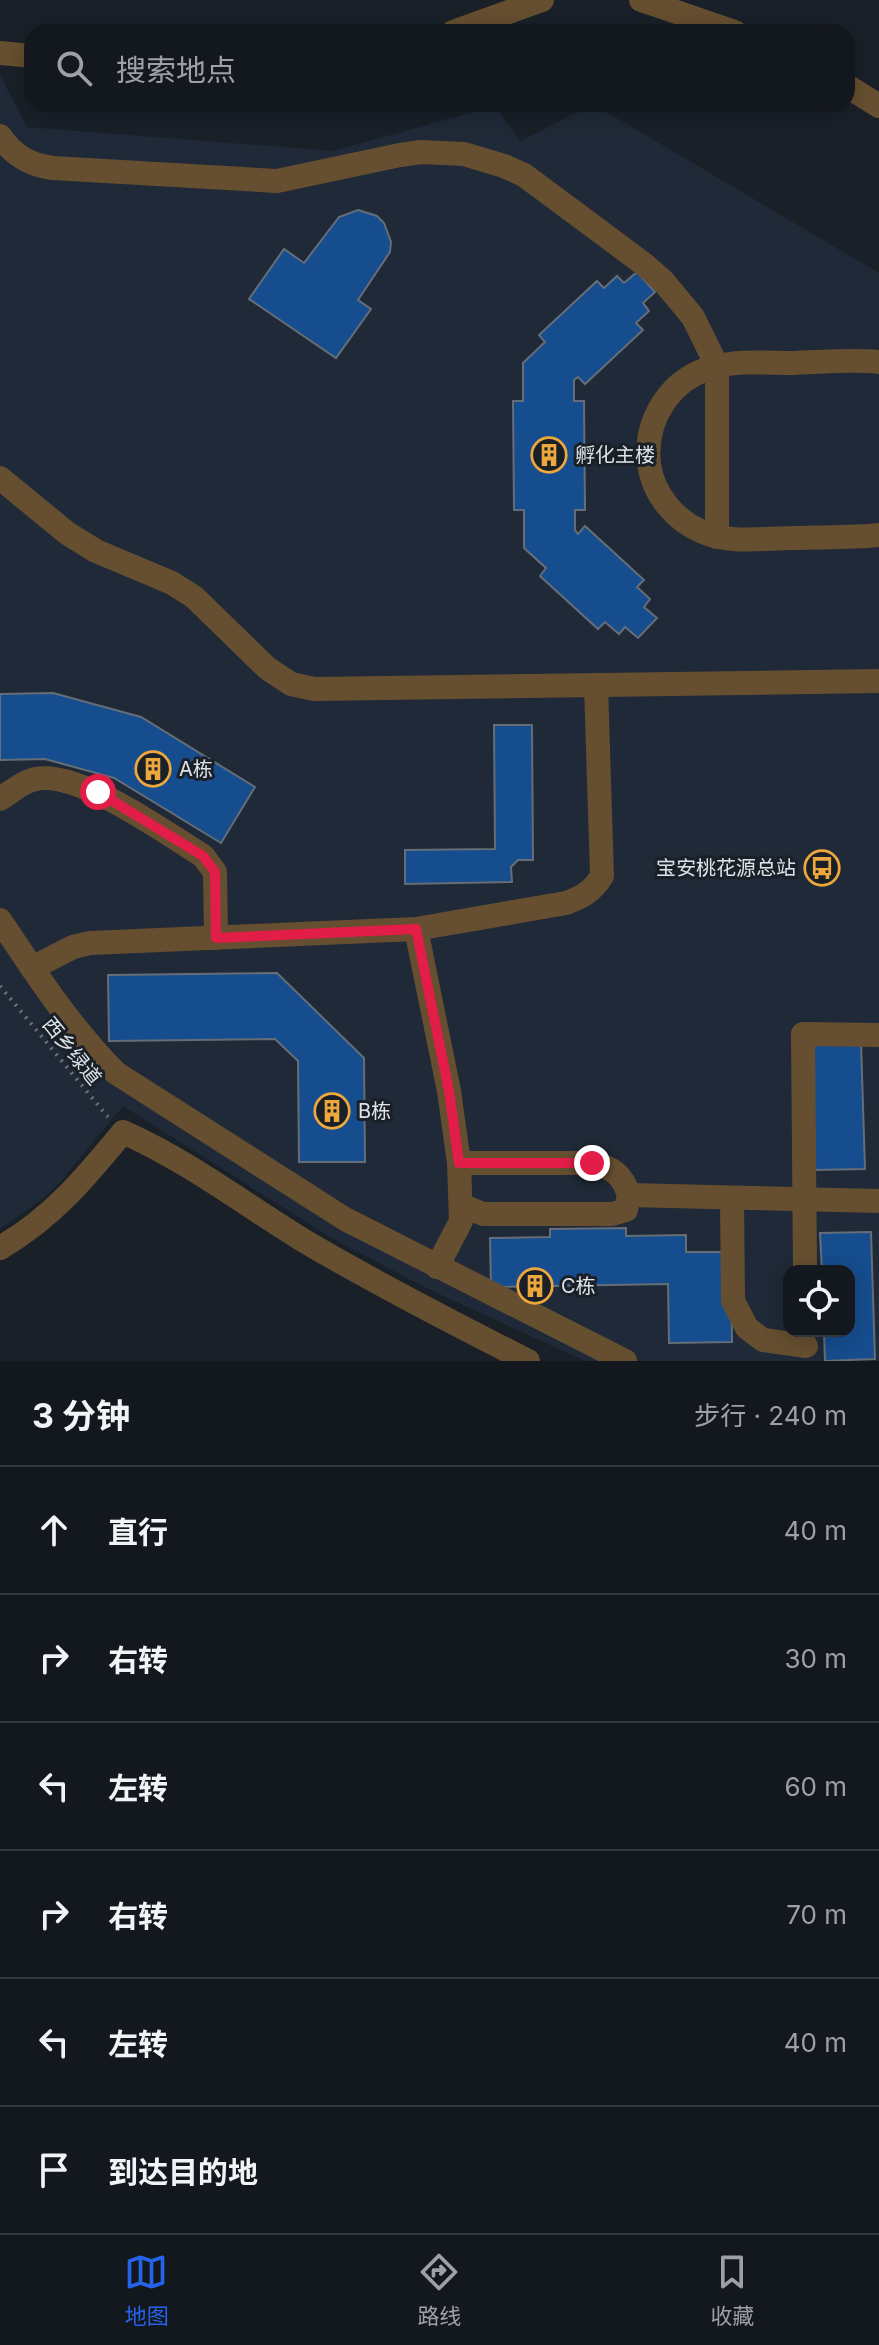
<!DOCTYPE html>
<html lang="zh">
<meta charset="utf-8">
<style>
body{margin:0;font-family:Inter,"Noto Sans SC",sans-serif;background:#1c2127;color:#f1f3f6}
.controls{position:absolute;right:24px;bottom:24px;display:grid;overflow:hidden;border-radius:16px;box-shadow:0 4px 20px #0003}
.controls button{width:72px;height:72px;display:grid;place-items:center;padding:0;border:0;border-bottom:2px solid #32373c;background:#13181e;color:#f1f3f6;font:40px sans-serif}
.stop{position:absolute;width:24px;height:24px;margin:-18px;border:6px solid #e11d48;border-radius:50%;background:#fff}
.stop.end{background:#e11d48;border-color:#fff;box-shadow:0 2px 8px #0008}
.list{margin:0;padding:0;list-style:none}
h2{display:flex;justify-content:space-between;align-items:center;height:104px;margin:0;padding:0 32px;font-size:34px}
h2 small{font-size:26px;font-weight:400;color:#9da0a4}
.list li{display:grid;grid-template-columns:52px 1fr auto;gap:24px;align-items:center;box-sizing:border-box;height:128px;padding:0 32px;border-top:2px solid #32373c}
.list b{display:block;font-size:30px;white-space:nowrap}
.list em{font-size:26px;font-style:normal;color:#9da0a4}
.icon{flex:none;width:44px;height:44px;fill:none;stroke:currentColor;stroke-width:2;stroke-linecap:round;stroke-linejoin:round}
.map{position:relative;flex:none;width:879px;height:1361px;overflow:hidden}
.search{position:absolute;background:#13181e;box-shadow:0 4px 20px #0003;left:24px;right:24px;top:24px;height:88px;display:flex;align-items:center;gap:20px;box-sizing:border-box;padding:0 28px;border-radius:24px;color:#9da0a4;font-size:30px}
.sheet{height:872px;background:#13181e}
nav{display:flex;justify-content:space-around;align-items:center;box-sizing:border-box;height:112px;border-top:2px solid #32373c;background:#13181e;font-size:22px;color:#9da0a4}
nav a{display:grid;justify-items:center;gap:4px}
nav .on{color:#2563eb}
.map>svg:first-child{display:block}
.built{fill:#1f2937;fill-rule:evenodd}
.building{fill:#164d8e;stroke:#656d77;stroke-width:2}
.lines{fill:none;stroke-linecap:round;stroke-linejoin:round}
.path{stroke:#6b7178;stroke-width:4;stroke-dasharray:2 6;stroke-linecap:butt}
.minor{stroke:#664f30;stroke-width:24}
.route{stroke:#e11d48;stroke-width:10}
.labels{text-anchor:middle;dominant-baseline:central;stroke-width:6;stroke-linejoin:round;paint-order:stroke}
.poi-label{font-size:20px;fill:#dfe3e9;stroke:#192028;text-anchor:start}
.street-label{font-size:20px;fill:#dfe3e9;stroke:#192028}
</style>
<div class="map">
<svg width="879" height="1361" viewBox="0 0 879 1361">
<rect width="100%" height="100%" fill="#192028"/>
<path class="built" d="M0,75L27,127L333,151L495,106L520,141L593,104L879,273V1361H585L426,1288L333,1239L123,1106L62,1180L44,1198L0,1229ZM789,1271H849V1331H789Z"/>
<g class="building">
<path d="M358,210L377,216L384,223L391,242L390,252L358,300L371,309L336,358L249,299L284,249L304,263L339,217Z"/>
<path d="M637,272L655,292L643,303L649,311L636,323L643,330L585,384L578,377L574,380V401H584L585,510H575V530L578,534L585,526L644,580L637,587L650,599L644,607L657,618L638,638L625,627L619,634L605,622L598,629L540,576L546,568L524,548V510H514L513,401H523V363L545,342L539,335L597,281L604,288L617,276L624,283Z"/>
<path d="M53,693L141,717L255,787L221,843L114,778L45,759L0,760V694Z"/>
<path d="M494,725H532L533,860H518L511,867L512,882L405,884V850L495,849Z"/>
<path d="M277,973L364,1058L365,1162H299L298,1061L275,1039L109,1041L108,975Z"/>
<path d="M861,1042L865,1169L814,1170L810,1043Z"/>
<path d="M626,1228V1236L686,1235V1252H731L732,1342L669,1343L668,1284L491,1287L490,1238L550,1237V1229Z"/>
<path d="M871,1232L875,1359L825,1361L824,1331H849V1271H822L820,1233Z"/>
</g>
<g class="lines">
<path class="path" d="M0,986L108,1117"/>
<g class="minor">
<path d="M641,0L735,32"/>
<path d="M453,32L542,0"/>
<path d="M0,53L32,56"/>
<path d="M847,86L879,106"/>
<path d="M0,136C13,155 29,165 53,168L277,181L400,155L421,152L464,154L504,166L524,175L645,265L663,281L693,317L717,366V537"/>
<path d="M879,362C851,359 822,362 794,363C768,363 739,360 714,367C671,378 644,419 649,464C653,494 675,521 703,532C730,544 764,538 794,538C822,537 851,538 879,535"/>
<path d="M0,478L67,533L96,551L172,583L194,597L267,668L291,684L314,689L879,681"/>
<path d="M0,799C10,793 21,783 32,780C74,766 167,834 203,856L215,872L216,938"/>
<path d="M0,920C35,973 71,1028 116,1073L345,1219L625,1361"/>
<path d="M416,929L449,1091L459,1163L461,1221L437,1267"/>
<path d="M32,968L73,947L90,943L416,929L566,903C582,897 592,892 602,876L596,685"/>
<path d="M459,1163H592C613,1168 622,1174 629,1195"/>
<path d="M732,1198L733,1301L747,1328L763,1340L806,1346"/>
<path d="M461,1205L483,1214H612L626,1210L629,1195L879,1201"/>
<path d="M0,1248C52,1218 86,1177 123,1132C188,1161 241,1202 301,1239C375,1283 451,1322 528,1361"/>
<path d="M805,1271L803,1034L879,1035"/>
</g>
</g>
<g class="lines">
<path class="route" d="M98,792L203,856L215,872L216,938L416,929L449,1091L459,1163H592"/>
</g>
<defs>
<symbol id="building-ring" viewBox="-11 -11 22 22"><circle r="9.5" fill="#192028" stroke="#eea73d" stroke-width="1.5"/><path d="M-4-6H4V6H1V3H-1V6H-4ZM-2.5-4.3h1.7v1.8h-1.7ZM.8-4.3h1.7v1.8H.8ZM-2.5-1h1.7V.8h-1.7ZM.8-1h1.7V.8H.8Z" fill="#eea73d"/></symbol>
<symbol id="bus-ring" viewBox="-11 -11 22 22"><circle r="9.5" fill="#192028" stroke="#eea73d" stroke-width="1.5"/><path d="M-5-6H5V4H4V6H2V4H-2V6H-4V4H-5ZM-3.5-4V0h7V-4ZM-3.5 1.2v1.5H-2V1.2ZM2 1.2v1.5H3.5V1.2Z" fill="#eea73d"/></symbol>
</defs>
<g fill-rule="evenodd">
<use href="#building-ring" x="529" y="435" width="40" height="40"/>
<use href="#building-ring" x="133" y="749" width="40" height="40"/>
<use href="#bus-ring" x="802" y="848" width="40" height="40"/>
<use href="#building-ring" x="312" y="1091" width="40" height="40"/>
<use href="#building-ring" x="515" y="1266" width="40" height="40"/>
</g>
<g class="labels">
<g class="poi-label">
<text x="575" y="455">孵化主楼</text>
<text x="179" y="769">A栋</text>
<text x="796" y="868" text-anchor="end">宝安桃花源总站</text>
<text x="358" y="1111">B栋</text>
<text x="561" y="1286">C栋</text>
</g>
<g class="street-label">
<text transform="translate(72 1051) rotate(51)">西乡绿道</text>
</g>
</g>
</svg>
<div class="controls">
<button><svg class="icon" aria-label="locate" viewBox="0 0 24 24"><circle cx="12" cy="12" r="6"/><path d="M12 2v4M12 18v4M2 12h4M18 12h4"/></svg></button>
</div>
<div class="stop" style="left:98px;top:792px"></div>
<div class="stop end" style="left:592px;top:1163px"></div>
<div class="search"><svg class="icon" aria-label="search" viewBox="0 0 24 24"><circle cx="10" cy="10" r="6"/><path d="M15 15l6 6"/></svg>搜索地点</div>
</div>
<section class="sheet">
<h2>3 分钟<small>步行 · 240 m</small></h2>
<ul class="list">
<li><svg class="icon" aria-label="ahead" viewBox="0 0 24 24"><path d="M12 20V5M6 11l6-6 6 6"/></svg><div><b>直行</b></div><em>40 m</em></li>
<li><svg class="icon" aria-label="right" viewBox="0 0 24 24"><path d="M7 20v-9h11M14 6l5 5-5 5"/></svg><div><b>右转</b></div><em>30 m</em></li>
<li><svg class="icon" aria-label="left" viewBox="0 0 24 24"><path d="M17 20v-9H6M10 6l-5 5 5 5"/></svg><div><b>左转</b></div><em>60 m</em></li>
<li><svg class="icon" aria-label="right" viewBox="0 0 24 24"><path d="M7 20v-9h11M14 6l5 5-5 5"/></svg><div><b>右转</b></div><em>70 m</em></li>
<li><svg class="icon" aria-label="left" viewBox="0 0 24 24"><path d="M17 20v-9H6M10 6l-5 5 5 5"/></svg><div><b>左转</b></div><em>40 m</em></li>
<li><svg class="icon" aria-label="arrive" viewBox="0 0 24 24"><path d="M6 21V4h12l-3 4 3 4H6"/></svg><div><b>到达目的地</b></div></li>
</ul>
</section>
<nav>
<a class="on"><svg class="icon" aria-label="map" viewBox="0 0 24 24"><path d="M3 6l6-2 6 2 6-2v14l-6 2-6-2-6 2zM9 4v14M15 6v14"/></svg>地图</a>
<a><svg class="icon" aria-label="directions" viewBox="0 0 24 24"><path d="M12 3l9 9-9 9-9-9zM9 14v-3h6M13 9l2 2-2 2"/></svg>路线</a>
<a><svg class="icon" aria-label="saved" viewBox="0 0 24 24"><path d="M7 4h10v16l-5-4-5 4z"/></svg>收藏</a>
</nav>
